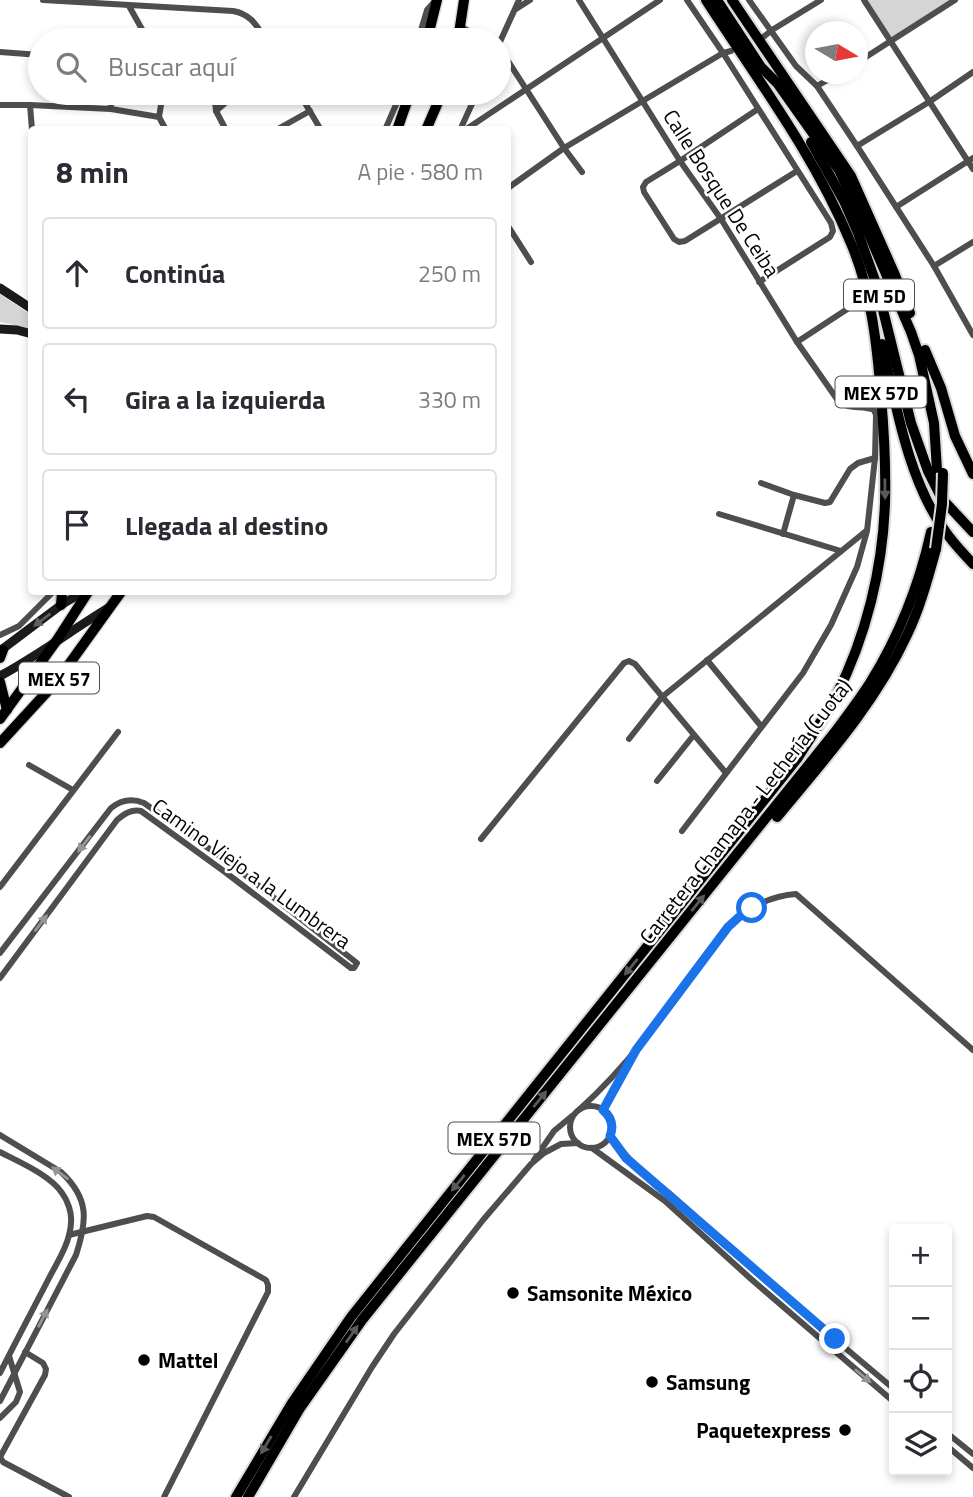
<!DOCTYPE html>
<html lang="es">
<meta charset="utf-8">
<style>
body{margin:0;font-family:"Titillium Web",sans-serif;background:#f2f2f3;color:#2b2b33}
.controls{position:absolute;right:21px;bottom:21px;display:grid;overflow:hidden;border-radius:7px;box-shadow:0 4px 10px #0003}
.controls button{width:63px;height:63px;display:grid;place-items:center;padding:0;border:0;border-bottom:2px solid #e1e1e2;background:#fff;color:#2b2b33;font:35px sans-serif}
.compass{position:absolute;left:805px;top:21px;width:63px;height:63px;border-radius:50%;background:#fff;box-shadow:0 4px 10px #0003;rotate:100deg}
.stop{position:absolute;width:21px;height:21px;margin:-16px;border:5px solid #1a73e8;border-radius:50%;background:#fff}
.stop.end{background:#1a73e8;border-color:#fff;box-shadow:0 2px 7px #0008}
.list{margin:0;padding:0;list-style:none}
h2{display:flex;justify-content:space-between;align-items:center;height:91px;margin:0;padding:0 28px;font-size:30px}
h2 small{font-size:23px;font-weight:400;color:#7c7c81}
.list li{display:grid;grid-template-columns:46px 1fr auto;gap:21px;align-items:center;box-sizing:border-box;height:112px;margin:0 14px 14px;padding:0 14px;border:2px solid #e1e1e2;border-radius:7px}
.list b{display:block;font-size:26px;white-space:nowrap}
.list em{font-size:23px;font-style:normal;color:#7c7c81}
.icon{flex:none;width:38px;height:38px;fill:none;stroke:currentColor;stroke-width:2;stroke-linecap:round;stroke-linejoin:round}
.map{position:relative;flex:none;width:973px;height:1497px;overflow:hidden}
.search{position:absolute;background:#fff;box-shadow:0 4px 10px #0003;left:28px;top:28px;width:483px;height:77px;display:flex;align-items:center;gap:18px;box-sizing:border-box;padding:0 24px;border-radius:38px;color:#7c7c81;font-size:26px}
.panel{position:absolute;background:#fff;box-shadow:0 4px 10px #0003;left:28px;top:126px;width:483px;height:469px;border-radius:7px}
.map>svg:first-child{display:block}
.green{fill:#d5d5d5}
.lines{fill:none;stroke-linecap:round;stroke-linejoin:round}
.primary-casing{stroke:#dbdbdb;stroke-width:13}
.highway-casing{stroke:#dbdbdb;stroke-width:14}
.street{stroke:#4e4e4e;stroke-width:6}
.secondary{stroke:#1b1b1b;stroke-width:9}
.primary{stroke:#000;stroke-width:10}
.highway{stroke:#000;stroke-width:10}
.highway-bridge-casing{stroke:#dbdbdb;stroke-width:14;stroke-linecap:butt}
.highway-bridge{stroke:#000;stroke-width:10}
.oneway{fill:#595959}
.oneway2{fill:#5f5f5f}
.oneway3{fill:#959595}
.route{stroke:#1a73e8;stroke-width:9}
.poi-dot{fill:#000;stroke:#fff;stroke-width:2.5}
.labels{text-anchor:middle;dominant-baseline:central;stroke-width:5;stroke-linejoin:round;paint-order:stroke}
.shield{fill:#fff;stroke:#4c4c4c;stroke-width:2}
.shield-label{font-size:19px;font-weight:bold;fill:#000}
.street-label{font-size:21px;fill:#000;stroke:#fff}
.poi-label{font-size:21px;font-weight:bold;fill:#000;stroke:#fff;text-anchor:start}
</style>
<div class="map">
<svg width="973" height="1497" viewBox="0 0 973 1497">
<rect width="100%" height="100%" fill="#fff"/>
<g class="green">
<path d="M866,0H955L891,41Z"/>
<path d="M0,294L31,315V329L0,322Z"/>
</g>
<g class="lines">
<defs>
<g id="primary">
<path d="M427,40L437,0"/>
<path d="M458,40L464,0"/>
<path d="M397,130L410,93"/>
<path d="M426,130L442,93"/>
<path d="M61,605L62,592"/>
<path d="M0,658L3,650"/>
<path d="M0,682L7,710"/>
<path d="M0,719L57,640L88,592"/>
<path d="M0,743L57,681L121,592"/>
</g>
<g id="highway">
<path d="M717,0L761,67L778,84L839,170L861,216L911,332L919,355L934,423L937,470"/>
<path d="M732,0L851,176L895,275L910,313"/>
<path d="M811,142L844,201L858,233L877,286L911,423L928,471L942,499L973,532"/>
<path d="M882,344C896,405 908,480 945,531C953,543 963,553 973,564"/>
<path d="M925,350L941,388L955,436L973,474"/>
<path d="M777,817C825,759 875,704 907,635C920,608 928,578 936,549"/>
<path d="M236,1497L292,1403L351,1317L797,759C810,738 824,718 836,696C866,637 883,568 885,502C886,467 884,431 881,396C877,344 871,289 850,241C814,154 757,79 706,0"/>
<path d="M248,1497L300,1408L362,1320L835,732C847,716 859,700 870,683C899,636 919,586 931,532"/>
</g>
</defs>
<use href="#primary" class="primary-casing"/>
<use href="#highway" class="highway-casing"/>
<g class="street">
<path d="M43,0L233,11C251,14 257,26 266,40"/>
<path d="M579,0L680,161L721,219L797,342L839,402C849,410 863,405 874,410L876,415L875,458L867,531L857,567L831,625L803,673L682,831"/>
<path d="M687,0L723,53L831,223L833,231L830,237L759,282"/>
<path d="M749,0L796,66L817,86L857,146L934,266L973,335"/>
<path d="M864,0L973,169"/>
<path d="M129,6L148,40"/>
<path d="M516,9L530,0"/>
<path d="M461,27L486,40"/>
<path d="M762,38L772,30L821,0"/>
<path d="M418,40L427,10L435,1"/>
<path d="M499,44L519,0"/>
<path d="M499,47L564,148L582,172"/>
<path d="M0,52L40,55"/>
<path d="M858,62L955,0"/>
<path d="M817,86L838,74"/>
<path d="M110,93L111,109"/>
<path d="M163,93L159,117L166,130"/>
<path d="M214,93L216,111L226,130"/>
<path d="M299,93L321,130"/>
<path d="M266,99L276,93"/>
<path d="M0,105H30L111,109L159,117"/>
<path d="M30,105L32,130"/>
<path d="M758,109L680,161L646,182L643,187L644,192L674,239L679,242L685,241L797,171"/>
<path d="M216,111L232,97L234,93"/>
<path d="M276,130L310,111"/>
<path d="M385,130L401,93"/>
<path d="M460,130L477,93"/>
<path d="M465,130L660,0"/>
<path d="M857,146L929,102L973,72"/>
<path d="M508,188L564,148L723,53L731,51"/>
<path d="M896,207L973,158"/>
<path d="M508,226L531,262"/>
<path d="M934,266L973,242"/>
<path d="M797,342L855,304"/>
<path d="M761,483L794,495L825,503L830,502L850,469L858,463L875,458"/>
<path d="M719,514L841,551"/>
<path d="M783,534L794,495"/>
<path d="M0,635L19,626L53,592"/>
<path d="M707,660L761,726"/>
<path d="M629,739L662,697L866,531"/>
<path d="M29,765L73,790"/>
<path d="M657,781L693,736"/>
<path d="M481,839L624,663L629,661L635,664L726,773"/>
<path d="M0,887L118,732"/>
<path d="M0,953L111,808C121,800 132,798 144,803L231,864L357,963L354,968H351L225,872L141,811C131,809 124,814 117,820L0,978"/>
<circle cx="591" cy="1127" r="21"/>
<path d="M580,1109C638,1057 682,989 728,927C747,908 769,896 796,894L973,1050"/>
<path d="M603,1109L630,1061"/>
<path d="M0,1135L61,1172C90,1199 87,1221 76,1255L0,1401"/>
<path d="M610,1136C629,1161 645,1175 670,1194L799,1309L894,1389"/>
<path d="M592,1148L665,1201L751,1279L894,1402"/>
<path d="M0,1152C19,1162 50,1175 62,1193C68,1201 72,1213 71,1223C70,1244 56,1264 47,1282C31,1313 15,1343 0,1373"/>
<path d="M534,1160L554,1131L572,1116"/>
<path d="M69,1235L147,1216L154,1217L266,1280L268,1285V1292L164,1497"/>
<path d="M0,1418L16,1402L20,1392L9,1356"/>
<path d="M947,1433L973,1454"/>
<path d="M947,1446L973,1468"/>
<path d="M0,1457L45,1375L46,1369L43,1363L25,1352"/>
<path d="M0,1457L3,1462L69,1497"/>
<path d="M294,1497L372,1367L394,1334L483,1220L531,1164L544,1153L561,1144L578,1143"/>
</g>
<g class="secondary">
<path d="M0,288L32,309"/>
<path d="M0,329L17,330L32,334"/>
<path d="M0,651L61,605L83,592"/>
<path d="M0,676C37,656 72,630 108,608"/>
</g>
<use href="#primary" class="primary"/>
<use href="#highway" class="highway"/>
<defs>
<path id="highway-bridge" d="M936,549L942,504L943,473"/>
</defs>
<use href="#highway-bridge" class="highway-bridge-casing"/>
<use href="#highway-bridge" class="highway-bridge"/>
</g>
<defs><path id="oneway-solid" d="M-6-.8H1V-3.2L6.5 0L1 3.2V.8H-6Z" transform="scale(1.75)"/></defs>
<g class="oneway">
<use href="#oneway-solid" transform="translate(885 489) rotate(89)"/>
<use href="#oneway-solid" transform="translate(698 903) rotate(-51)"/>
<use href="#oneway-solid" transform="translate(631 967) rotate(129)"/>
<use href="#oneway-solid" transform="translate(540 1099) rotate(-51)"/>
<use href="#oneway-solid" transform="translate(458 1183) rotate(129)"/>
<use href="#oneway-solid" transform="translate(352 1334) rotate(-55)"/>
<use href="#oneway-solid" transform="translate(266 1445) rotate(121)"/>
</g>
<use class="oneway2" href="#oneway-solid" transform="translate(42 620) rotate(143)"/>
<g class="oneway3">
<use href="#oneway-solid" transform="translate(84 844) rotate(127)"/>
<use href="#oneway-solid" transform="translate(41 923) rotate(-53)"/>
<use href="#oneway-solid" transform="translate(60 1173) rotate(-143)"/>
<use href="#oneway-solid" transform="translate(43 1318) rotate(-62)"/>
<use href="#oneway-solid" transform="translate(863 1376) rotate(40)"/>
</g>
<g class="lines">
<path class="route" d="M752,908L740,916L728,927L636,1050L603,1110C611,1117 614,1126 610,1136L626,1158L835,1339"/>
</g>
<g class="poi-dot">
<circle cx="513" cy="1293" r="7"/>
<circle cx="144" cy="1360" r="7"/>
<circle cx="652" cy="1382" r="7"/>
<circle cx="845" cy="1430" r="7"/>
</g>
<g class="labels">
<g class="shield">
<rect x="844" y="279.5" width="70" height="31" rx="5"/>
<rect x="835.5" y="376.5" width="91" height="31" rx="5"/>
<rect x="19" y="662.5" width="80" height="31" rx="5"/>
<rect x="448.5" y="1122.5" width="91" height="31" rx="5"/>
</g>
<g class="shield-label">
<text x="879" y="295">EM 5D</text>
<text x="881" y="392">MEX 57D</text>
<text x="59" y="678">MEX 57</text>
<text x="494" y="1138">MEX 57D</text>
</g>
<g class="street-label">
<text transform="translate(722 193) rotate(57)">Calle Bosque De Ceiba</text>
<text transform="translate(745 811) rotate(-52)">Carretera Chamapa - Lechería (Cuota)</text>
<text transform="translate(252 873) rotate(36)">Camino Viejo a la Lumbrera</text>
</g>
<g class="poi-label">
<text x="527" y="1293">Samsonite México</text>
<text x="158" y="1360">Mattel</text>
<text x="666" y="1382">Samsung</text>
<text x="831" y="1430" text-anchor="end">Paquetexpress</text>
</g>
</g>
</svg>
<div class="controls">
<button>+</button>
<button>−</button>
<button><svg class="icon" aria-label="locate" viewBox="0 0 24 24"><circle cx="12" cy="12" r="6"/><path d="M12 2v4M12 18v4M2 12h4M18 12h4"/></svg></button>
<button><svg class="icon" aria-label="layers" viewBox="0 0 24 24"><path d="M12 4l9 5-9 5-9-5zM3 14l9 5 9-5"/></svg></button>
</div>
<svg class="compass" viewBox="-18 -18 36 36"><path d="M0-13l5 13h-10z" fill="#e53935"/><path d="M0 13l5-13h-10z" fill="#7c7c81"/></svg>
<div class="stop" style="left:752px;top:908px"></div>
<div class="stop end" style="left:835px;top:1339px"></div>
<div class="search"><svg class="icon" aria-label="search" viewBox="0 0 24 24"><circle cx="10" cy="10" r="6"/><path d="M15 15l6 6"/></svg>Buscar aquí</div>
<section class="panel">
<h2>8 min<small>A pie · 580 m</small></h2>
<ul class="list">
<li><svg class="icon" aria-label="ahead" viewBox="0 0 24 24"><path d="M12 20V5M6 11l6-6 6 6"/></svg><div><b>Continúa</b></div><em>250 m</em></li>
<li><svg class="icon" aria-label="left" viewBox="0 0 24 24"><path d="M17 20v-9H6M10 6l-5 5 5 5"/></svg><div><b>Gira a la izquierda</b></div><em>330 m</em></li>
<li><svg class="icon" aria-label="arrive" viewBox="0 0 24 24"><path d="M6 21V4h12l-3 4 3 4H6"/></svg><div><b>Llegada al destino</b></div></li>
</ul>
</section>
</div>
